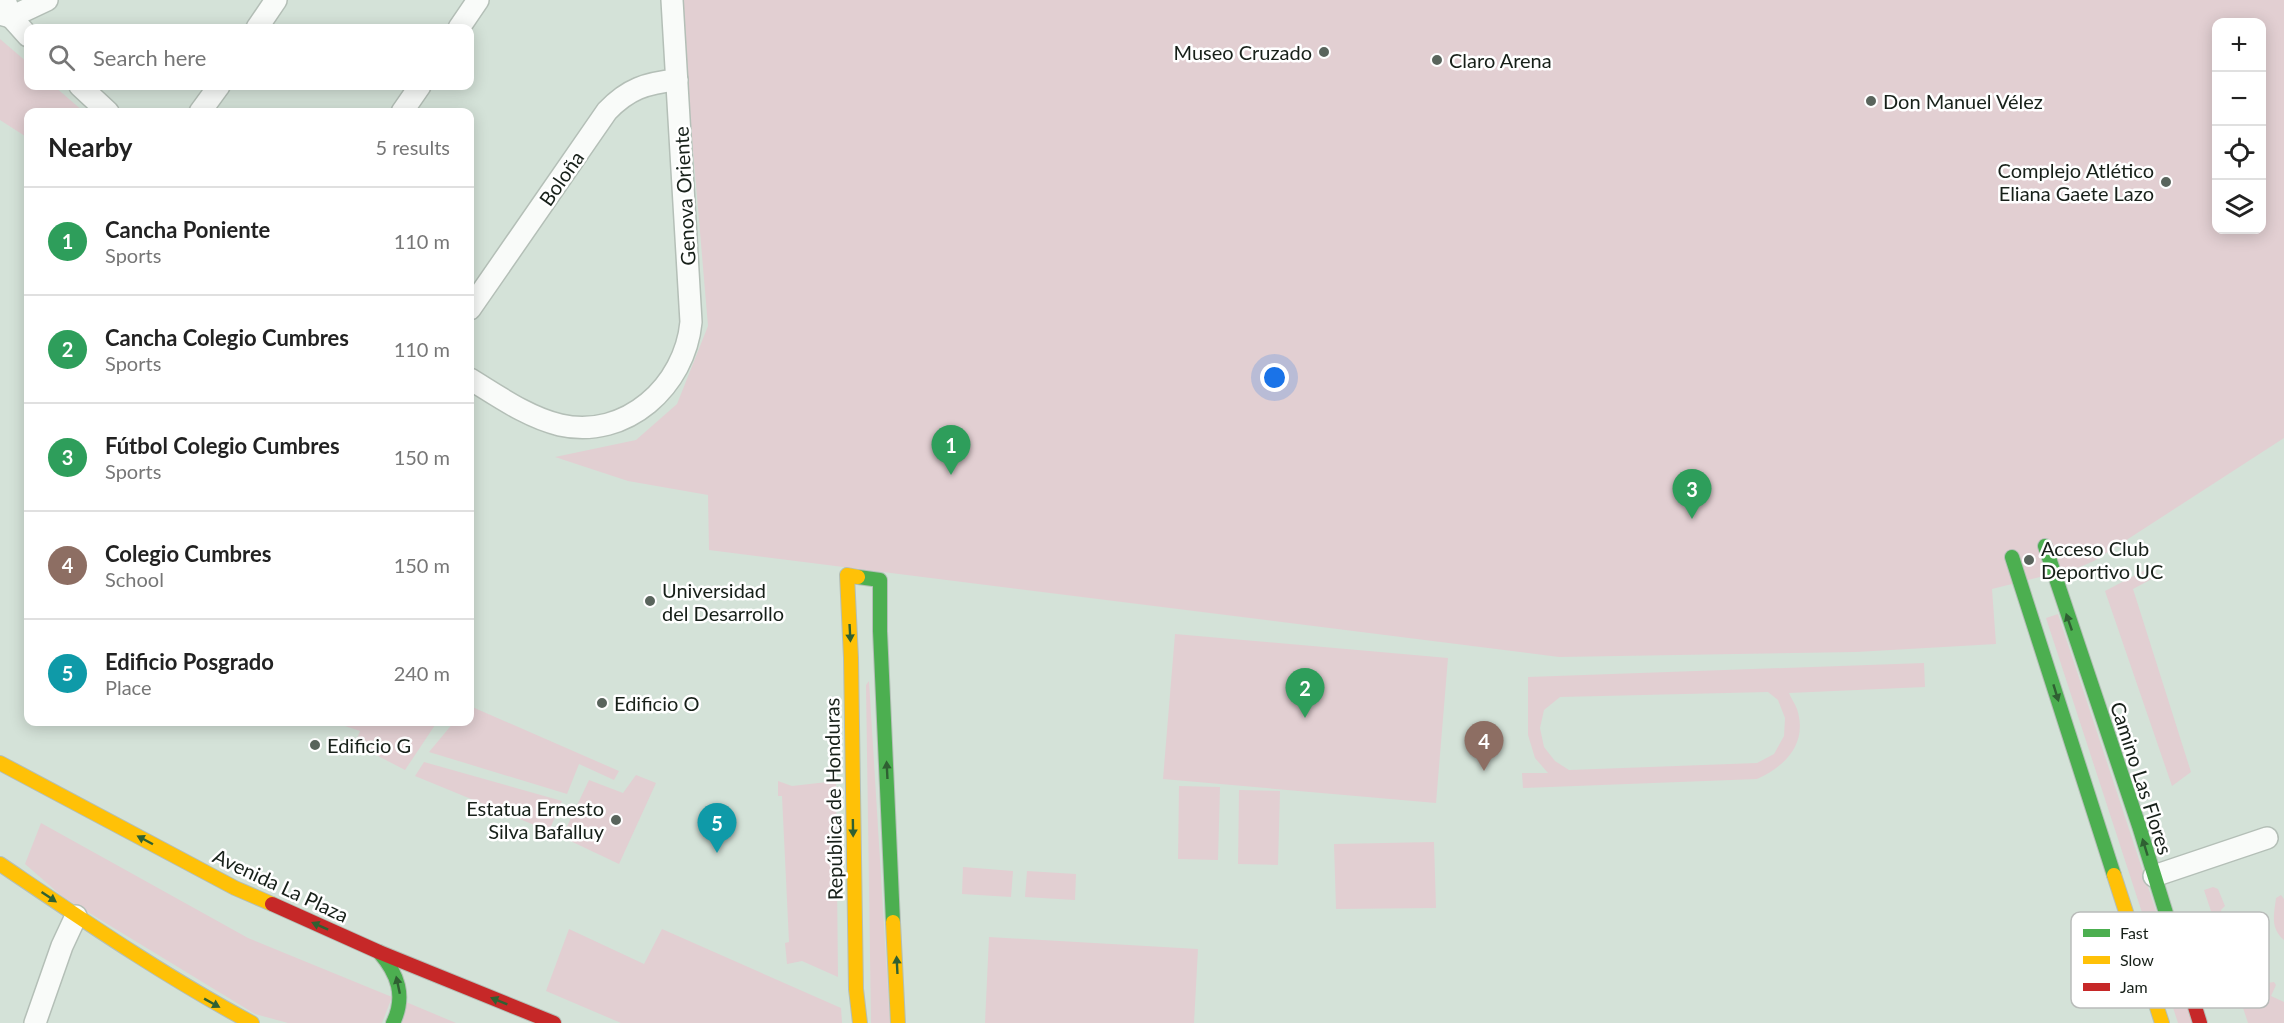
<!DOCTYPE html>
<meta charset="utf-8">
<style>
body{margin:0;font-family:Lato,sans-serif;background:#f6f6f6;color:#222}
.controls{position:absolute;right:18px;top:18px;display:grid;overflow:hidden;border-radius:12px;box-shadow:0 3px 15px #0003}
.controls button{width:54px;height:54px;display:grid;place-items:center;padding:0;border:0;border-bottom:2px solid #e0e0e0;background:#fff;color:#222;font:30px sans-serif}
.you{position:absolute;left:1275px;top:378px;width:21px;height:21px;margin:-15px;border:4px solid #fff;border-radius:50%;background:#1a73e8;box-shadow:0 0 0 9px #1a73e833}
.badge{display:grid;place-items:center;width:39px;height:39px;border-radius:50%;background:#1a73e8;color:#fff;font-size:20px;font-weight:700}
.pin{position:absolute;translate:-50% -50px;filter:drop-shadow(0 2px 3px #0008)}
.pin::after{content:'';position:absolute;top:32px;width:21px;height:18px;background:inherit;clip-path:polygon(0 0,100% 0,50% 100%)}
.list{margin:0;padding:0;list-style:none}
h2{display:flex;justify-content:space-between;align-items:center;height:78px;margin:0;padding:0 24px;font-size:26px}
h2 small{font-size:20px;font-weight:400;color:#767676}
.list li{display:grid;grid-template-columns:39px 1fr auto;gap:18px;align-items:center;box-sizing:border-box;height:108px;padding:0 24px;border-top:2px solid #e0e0e0}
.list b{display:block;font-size:22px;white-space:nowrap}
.list p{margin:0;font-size:20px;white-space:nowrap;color:#767676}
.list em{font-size:20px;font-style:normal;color:#767676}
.icon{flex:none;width:33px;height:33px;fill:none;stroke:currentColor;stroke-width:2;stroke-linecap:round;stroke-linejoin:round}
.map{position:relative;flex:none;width:2284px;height:1023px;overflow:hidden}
.search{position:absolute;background:#fff;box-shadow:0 3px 15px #0003;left:24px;top:24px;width:450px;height:66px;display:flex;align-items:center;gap:15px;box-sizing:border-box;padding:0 21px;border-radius:12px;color:#767676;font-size:22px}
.panel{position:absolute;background:#fff;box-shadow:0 3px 15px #0003;left:24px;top:108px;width:450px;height:618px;border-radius:12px}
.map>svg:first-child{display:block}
.green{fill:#e2cfd2;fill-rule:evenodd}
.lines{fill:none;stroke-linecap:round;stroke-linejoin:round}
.street-casing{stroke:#b4bfb7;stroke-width:24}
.fast-casing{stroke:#b4bfb7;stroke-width:16}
.slow-casing{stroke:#b4bfb7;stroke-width:16}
.jam-casing{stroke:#b4bfb7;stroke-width:16}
.street{stroke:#f9fbf9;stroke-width:21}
.fast{stroke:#4caf50;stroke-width:14}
.slow{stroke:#ffc107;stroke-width:14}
.jam{stroke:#c62828;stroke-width:14}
.oneway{fill:#2f6032}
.poi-dot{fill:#59645c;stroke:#fff;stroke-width:2}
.labels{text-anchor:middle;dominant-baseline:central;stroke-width:5;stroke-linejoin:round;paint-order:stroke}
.poi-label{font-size:20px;fill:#172019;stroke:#fff;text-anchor:start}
.street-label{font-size:20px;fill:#172019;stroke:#fff}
.key{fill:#fff;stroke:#b9bcba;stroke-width:1.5}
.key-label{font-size:16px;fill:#172019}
</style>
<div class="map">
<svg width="2284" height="1023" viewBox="0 0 2284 1023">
<rect width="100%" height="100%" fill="#d4e2d8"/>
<g class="green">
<path d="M678,0H2284V438L2094,561L2080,567L1992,589L1996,644L1856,652L1559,657L709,550L708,495L628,481L555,457L636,440L677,404L708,326L687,79ZM2216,22H2262V230H2216Z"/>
<path d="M0,39L28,63V86H54L84,112H28V138L0,120Z"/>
<path d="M2149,568L2159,575L2133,589L2191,772L2172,786L2105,591Z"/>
<path d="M2058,614L2193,1023H2178L2046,618Z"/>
<path d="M1175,634L1448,658L1436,803L1163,779Z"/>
<path d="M1924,663L1925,687L1789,693C1791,698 1795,704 1797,709C1808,743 1786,766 1757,779L1523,788L1522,773H1548L1535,758L1528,735V677ZM1768,692L1778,700L1785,718L1784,736L1774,754L1757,763L1569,770L1555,761L1544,747L1540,728L1544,710L1560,697Z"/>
<path d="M869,681L890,1023H871L866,685Z"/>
<path d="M470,706L619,771L614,780L579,764L567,794L429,752L454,722H470Z"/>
<path d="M347,722H437L405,770L355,744L360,731L345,726Z"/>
<path d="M424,762L562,801L549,831L415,776Z"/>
<path d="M636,775L656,783L619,864L562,837L589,780L623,793Z"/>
<path d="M778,781L792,786L836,781L838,977L802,961L787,964L785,943L789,942L782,796H778Z"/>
<path d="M1179,786L1220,787L1218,860L1178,859Z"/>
<path d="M1239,790L1280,791L1278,865L1238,864Z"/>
<path d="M41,823L248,938L392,997L382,1023H288L255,1014L63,897L25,864Z"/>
<path d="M1434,842L1436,908L1336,909L1334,844Z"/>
<path d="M963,867L1013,871L1011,897L962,894Z"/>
<path d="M1027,871L1076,874L1075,900L1025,897Z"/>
<path d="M2213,887L2218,889L2225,906L2221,910L2223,918L2230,919L2236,941C2223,969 2250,986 2274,982L2276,985L2271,996L2284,1002V1023H2248L2204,890Z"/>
<path d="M2281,895L2284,899V940C2270,928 2274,915 2276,898Z"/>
<path d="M569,929L644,964L662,929L841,1008L842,1023H621L546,991Z"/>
<path d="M989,937L1198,949L1194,1023H985Z"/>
<path d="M406,1002L456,1023H402Z"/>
</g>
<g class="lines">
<defs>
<g id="street">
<path d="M5,0L11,17L28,36"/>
<path d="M0,14L11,17L47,0"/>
<path d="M257,28L276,0"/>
<path d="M459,28L478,0"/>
<path d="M80,86L108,112"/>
<path d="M200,112L219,86"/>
<path d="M402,112L420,86"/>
<path d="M470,309L607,111C628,89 646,83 677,80"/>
<path d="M470,379C498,396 527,417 560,425C626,440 685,386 691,322L672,0"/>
<path d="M2154,876L2267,838"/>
<path d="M35,1023L62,946L76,916"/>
</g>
<g id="fast">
<path d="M2045,546L2139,826L2170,926"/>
<path d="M2012,557L2114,875"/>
<path d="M858,577L880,580V631L893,922"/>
<path d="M379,952C398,974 406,996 393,1023"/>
</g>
<g id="slow">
<path d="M858,577L847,575L851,658L856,989L860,1023"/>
<path d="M0,763L235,888L272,904"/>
<path d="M0,864C83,920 164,976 252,1023"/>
<path d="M2114,875L2162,1023"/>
<path d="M893,922L898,1023"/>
</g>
<g id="jam">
<path d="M272,904L379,952L554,1023"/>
<path d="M2170,926L2200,1023"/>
</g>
</defs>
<use href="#street" class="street-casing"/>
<use href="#fast" class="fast-casing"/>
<use href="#slow" class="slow-casing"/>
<use href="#jam" class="jam-casing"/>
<use href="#street" class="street"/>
<use href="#fast" class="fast"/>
<use href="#slow" class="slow"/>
<use href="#jam" class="jam"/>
</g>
<defs><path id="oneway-solid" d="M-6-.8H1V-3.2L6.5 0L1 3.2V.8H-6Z" transform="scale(1.5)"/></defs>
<g class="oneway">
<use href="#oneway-solid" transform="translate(2069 622) rotate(-109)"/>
<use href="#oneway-solid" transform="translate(850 633) rotate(87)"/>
<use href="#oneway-solid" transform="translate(2056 693) rotate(73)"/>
<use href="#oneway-solid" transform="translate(887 770) rotate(-93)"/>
<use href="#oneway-solid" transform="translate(853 828) rotate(89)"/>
<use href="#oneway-solid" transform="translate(145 840) rotate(-152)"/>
<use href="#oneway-solid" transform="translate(2145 847) rotate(-107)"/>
<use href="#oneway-solid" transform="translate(49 897) rotate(34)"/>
<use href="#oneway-solid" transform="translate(320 926) rotate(-156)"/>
<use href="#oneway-solid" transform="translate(897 965) rotate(-93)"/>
<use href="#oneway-solid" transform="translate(398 985) rotate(-102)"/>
<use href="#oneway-solid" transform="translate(499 1001) rotate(-158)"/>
<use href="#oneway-solid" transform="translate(212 1003) rotate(29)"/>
</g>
<g class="poi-dot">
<circle cx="1324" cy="52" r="6"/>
<circle cx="1437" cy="60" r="6"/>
<circle cx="1871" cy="101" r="6"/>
<circle cx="2166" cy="182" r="6"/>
<circle cx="2029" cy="560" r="6"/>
<circle cx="650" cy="601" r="6"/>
<circle cx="602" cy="703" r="6"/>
<circle cx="315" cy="745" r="6"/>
<circle cx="616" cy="820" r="6"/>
</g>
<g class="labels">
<g class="poi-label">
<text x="1312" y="52" text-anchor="end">Museo Cruzado</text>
<text x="1449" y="60">Claro Arena</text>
<text x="1883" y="101">Don Manuel Vélez</text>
<text x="2154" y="170" text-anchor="end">Complejo Atlético<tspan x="2154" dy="23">Eliana Gaete Lazo</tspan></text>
<text x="2041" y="548">Acceso Club<tspan x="2041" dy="23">Deportivo UC</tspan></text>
<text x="662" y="590">Universidad<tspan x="662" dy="23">del Desarrollo</tspan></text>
<text x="614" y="703">Edificio O</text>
<text x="327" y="745">Edificio G</text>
<text x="604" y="808" text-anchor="end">Estatua Ernesto<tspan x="604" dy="23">Silva Bafalluy</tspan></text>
</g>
<g class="street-label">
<text transform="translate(561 178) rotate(-55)">Boloña</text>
<text transform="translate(684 196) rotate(-93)">Genova Oriente</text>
<text transform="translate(2142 778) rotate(72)">Camino Las Flores</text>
<text transform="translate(833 799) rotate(-91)">República de Honduras</text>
<text transform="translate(281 885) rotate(25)">Avenida La Plaza</text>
</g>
</g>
<rect x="2071" y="912" width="198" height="96" rx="9" class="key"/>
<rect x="2083" y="929" width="27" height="8" fill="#4caf50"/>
<rect x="2083" y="956" width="27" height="8" fill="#ffc107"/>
<rect x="2083" y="983" width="27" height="8" fill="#c62828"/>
<g class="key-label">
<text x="2120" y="939">Fast</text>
<text x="2120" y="966">Slow</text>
<text x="2120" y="993">Jam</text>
</g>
</svg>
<div class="controls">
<button>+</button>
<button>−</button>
<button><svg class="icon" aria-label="locate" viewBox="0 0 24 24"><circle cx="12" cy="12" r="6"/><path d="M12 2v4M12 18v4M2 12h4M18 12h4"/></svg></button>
<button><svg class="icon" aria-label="layers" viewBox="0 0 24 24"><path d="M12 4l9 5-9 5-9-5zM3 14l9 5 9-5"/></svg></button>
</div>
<div class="you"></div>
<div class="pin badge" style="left:951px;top:475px;background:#2e9e5b">1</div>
<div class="pin badge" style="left:1305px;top:718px;background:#2e9e5b">2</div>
<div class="pin badge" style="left:1692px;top:519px;background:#2e9e5b">3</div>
<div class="pin badge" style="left:1484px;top:771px;background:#8d6e63">4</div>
<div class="pin badge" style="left:717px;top:853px;background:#0f9aa8">5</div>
<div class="search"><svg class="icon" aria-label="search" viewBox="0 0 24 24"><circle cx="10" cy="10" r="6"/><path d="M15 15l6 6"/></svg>Search here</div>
<section class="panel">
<h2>Nearby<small>5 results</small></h2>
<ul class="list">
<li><span class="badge" style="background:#2e9e5b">1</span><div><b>Cancha Poniente</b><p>Sports</p></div><em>110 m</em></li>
<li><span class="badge" style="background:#2e9e5b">2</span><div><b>Cancha Colegio Cumbres</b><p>Sports</p></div><em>110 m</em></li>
<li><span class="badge" style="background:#2e9e5b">3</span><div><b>Fútbol Colegio Cumbres</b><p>Sports</p></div><em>150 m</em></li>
<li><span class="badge" style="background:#8d6e63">4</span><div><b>Colegio Cumbres</b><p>School</p></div><em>150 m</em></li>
<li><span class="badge" style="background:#0f9aa8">5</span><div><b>Edificio Posgrado</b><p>Place</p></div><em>240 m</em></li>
</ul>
</section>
</div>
